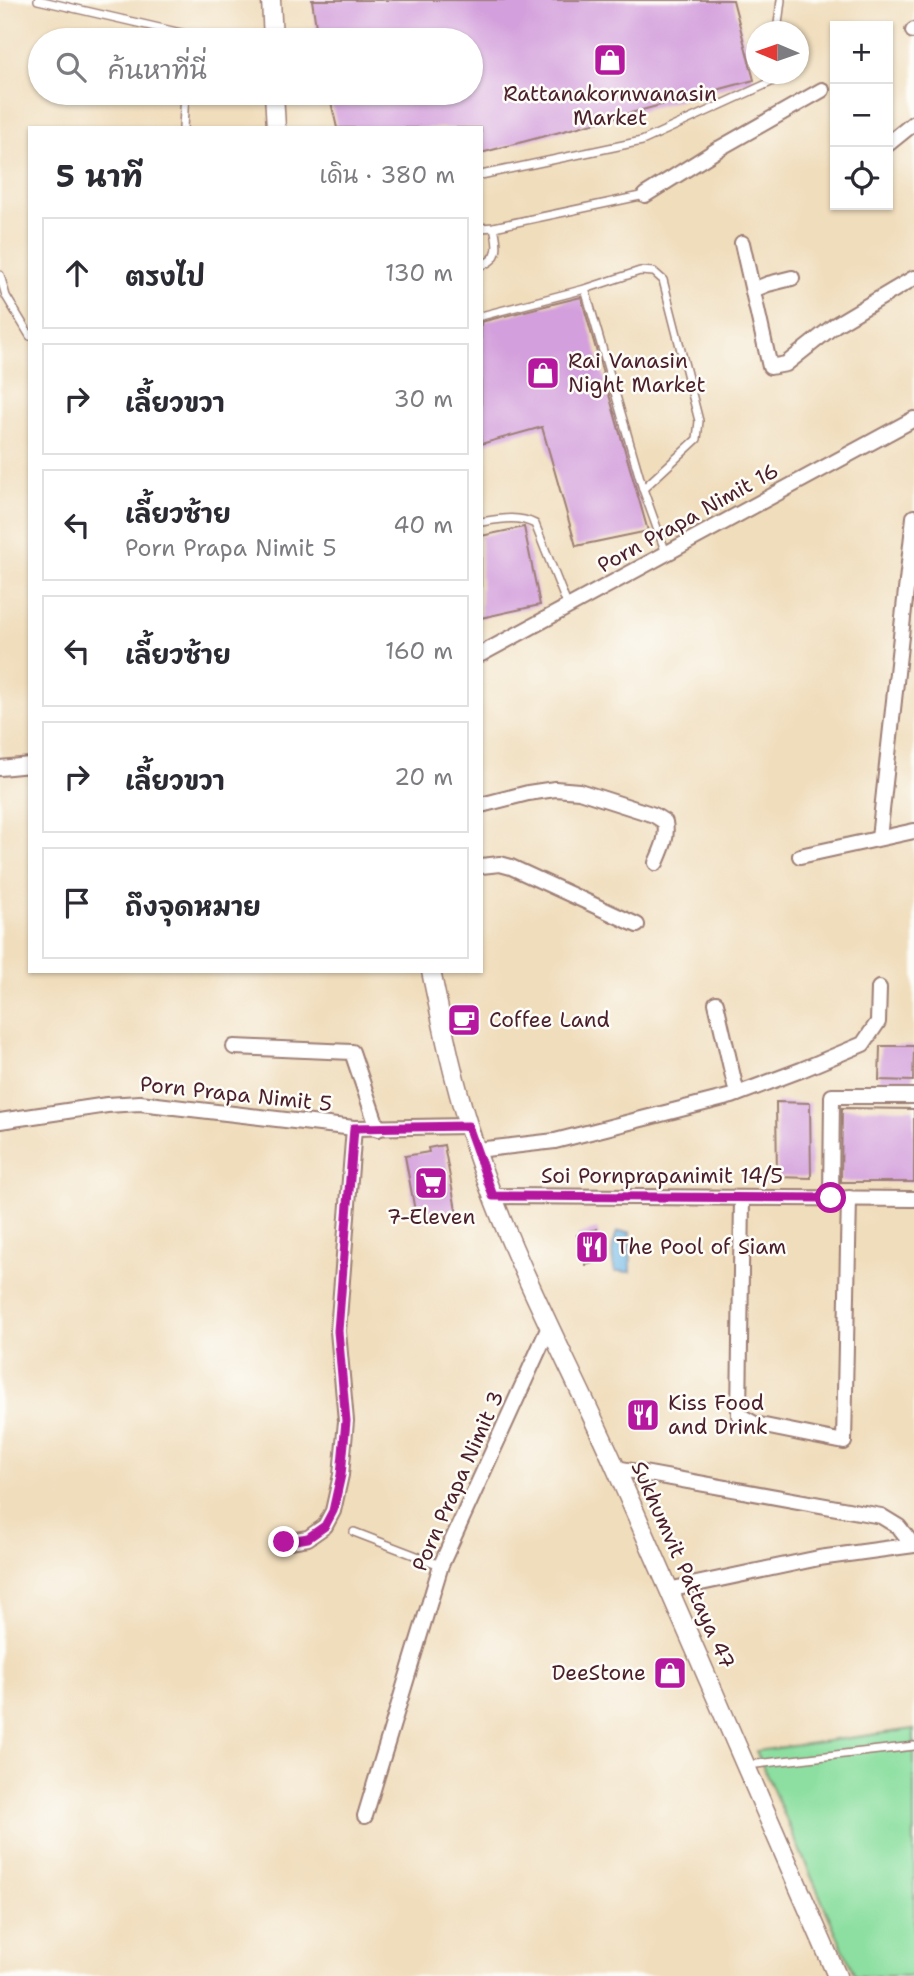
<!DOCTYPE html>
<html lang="th">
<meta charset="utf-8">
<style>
body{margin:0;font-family:"Shantell Sans","Playpen Sans Thai",sans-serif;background:#f2f2f3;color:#2b2b33}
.controls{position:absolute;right:21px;top:21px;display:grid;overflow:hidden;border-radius:0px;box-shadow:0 2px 5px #0004}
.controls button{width:63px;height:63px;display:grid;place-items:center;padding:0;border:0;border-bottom:2px solid #e1e1e2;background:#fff;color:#2b2b33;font:35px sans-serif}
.compass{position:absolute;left:746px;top:21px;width:63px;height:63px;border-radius:50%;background:#fff;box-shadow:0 2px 5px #0004;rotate:272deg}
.stop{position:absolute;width:21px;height:21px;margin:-16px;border:5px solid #b5179e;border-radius:50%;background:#fff}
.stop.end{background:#b5179e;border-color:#fff;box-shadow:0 2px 7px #0008}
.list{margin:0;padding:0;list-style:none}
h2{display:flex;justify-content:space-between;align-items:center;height:91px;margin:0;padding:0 28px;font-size:30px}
h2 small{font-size:23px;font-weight:400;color:#7c7c81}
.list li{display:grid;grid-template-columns:46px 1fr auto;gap:21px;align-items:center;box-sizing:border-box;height:112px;margin:0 14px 14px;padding:0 14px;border:2px solid #e1e1e2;border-radius:0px}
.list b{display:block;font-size:26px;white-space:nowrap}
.list p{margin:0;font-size:23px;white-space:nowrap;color:#7c7c81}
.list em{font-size:23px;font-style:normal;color:#7c7c81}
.icon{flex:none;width:38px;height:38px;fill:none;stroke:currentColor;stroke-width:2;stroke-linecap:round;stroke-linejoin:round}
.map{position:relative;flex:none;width:914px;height:1976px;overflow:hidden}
.search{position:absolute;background:#fff;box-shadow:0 2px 5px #0004;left:28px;top:28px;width:455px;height:77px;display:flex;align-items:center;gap:18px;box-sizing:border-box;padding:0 24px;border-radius:38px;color:#7c7c81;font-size:26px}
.panel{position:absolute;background:#fff;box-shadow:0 2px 5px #0004;left:28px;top:126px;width:455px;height:847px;border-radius:0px}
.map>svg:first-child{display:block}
.green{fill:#8cdfa0;stroke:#6b7f66;stroke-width:2}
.water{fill:#6eb8e6;stroke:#5c6c88;stroke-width:2}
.building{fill:#d39fdc}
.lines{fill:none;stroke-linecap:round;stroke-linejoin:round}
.service-casing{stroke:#9d7e74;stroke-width:10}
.minor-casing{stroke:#9d7e74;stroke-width:18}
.tertiary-casing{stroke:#9d7e74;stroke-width:21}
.service{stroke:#fff;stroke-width:7}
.minor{stroke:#fff;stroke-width:14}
.tertiary{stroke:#fff;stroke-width:18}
.route{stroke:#b5179e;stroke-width:9}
.labels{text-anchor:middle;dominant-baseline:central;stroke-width:5;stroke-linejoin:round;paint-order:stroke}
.poi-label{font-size:21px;fill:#4a1f2b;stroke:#fdfcf7;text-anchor:start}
.street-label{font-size:21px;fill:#4a1f2b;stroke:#fdfcf7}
</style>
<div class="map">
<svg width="914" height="1976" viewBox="0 0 914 1976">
<rect width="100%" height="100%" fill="#fdfcf7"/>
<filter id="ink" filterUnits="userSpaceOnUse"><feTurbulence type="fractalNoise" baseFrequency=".0143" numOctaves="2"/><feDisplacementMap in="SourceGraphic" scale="14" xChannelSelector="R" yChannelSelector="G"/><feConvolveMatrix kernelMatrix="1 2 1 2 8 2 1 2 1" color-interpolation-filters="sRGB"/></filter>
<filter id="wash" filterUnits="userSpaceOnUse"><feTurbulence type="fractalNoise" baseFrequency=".00686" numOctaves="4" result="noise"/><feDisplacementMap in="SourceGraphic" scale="28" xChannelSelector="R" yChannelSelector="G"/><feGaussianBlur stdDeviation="1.57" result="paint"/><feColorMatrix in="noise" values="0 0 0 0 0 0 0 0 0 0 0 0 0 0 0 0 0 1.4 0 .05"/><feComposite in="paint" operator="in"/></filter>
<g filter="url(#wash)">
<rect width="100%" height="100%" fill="#f0ddbc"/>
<path class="green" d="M914,1729V1976H855L756,1751Z"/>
<path class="water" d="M617,1232H630L631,1272H615C611,1256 611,1248 617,1232Z"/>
<g id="blocks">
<g class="building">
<path d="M312,0H733L754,80L481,153V128H337L329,93H471V40H318Z"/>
<path d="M581,297L648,531L576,546L542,427L481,444V322Z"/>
<path d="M524,527L540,605L481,618V536Z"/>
<path d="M880,1046H914L913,1081L879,1080Z"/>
<path d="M776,1102L810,1103L811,1178L777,1177Z"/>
<path d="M842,1108L914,1109V1182H841Z"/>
<path d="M444,1145L457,1215L417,1222L405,1156L429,1152L428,1148Z"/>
<path d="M597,1229L606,1259L586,1265L577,1235Z"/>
</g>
</g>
</g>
<g filter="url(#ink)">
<use href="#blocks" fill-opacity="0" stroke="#9d7e74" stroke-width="2"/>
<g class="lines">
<defs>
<g id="service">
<path d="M38,0L190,35V40"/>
<path d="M777,32L781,0"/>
<path d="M183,128L185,93"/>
<path d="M481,175L642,141L771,82V74"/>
<path d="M481,228L494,227L645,195"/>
<path d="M481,265C501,260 498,244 494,227"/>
<path d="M0,275L6,296L30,336"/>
<path d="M585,289L640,271L654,272L663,280L699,421L697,439L643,489"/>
<path d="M481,316L585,289L643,489L666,553"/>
<path d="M481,522C500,519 518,515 535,524L568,607"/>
<path d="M354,1532L440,1565"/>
<path d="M748,1765L914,1746"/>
</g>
<g id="minor">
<path d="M913,31L914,30"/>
<path d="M888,144L914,123"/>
<path d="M645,195L720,148L822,90"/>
<path d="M742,243L770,367L786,364L835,325L914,278"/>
<path d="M753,290L768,284L792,278"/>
<path d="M481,654L914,419"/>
<path d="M0,768L30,765"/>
<path d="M481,805L528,793L555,789L579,791L654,815L665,822C668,838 662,849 656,863"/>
<path d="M879,838L914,517"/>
<path d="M800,856L914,831"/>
<path d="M481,866L500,864L511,867L637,925"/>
<path d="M716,1003L737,1094"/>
<path d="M234,1047L352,1052L378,1129"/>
<path d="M0,1121L107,1105L140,1103L354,1128L468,1126"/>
<path d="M477,1150L555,1141L732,1096L801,1070L863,1044L878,1022L879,988"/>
<path d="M493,1196L914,1199"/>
<path d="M742,1198L739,1415L755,1424L844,1442L849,1198"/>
<path d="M831,1198L832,1096H914"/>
<path d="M616,1468L881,1516L899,1527L913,1545"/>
<path d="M284,1542L308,1538L325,1526L333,1511L341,1475L346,1421L338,1331L354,1128"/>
<path d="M668,1590L819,1558L914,1545"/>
<path d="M365,1816L441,1565L549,1327"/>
</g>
<g id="tertiary">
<path d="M271,0L273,40"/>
<path d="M274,93L276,128"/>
<path d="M431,971C442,1023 452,1075 468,1125C503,1243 567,1358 617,1471C691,1639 764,1808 837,1976"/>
</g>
</defs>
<use href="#service" class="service-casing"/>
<use href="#minor" class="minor-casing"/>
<use href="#tertiary" class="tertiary-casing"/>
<use href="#service" class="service"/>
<use href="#minor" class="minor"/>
<use href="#tertiary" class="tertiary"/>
</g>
</g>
<g class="lines" filter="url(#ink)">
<path class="route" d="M284,1542L308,1538L325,1526L333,1511L341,1475L346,1421L338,1331L354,1128L468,1126L493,1196L831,1198"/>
</g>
<defs>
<symbol id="shop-square" viewBox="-11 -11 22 22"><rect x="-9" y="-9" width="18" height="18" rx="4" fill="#b5179e" stroke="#fdfcf7"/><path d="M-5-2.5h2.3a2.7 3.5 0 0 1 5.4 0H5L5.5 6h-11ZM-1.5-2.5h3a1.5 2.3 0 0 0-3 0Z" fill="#fff"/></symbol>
<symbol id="cafe-square" viewBox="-11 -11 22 22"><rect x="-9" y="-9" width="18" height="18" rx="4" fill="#b5179e" stroke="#fdfcf7"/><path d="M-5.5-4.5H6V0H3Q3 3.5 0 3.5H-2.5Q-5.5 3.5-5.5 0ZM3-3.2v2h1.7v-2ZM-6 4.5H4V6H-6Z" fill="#fff"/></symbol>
<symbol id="supermarket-square" viewBox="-11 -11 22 22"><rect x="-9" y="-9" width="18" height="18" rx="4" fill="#b5179e" stroke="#fdfcf7"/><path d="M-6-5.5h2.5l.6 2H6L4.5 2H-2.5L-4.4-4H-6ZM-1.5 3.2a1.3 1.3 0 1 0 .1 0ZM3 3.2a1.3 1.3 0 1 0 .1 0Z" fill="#fff"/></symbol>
<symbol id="restaurant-square" viewBox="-11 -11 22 22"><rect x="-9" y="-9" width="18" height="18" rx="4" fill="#b5179e" stroke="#fdfcf7"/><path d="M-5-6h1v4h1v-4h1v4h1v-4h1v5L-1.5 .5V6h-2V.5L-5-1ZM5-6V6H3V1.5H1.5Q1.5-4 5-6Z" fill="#fff"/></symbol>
</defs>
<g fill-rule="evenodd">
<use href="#shop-square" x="591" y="41" width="38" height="38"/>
<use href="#shop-square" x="524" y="354" width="38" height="38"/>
<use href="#cafe-square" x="445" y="1001" width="38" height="38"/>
<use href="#supermarket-square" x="412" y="1164" width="38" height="38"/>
<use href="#restaurant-square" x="573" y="1228" width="38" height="38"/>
<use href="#restaurant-square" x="624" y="1396" width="38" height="38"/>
<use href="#shop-square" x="651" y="1654" width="38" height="38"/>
</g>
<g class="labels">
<g class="poi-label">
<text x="610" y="94" text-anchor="middle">Rattanakornwanasin<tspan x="610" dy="24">Market</tspan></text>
<text x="568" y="361">Rai Vanasin<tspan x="568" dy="24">Night Market</tspan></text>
<text x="489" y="1020">Coffee Land</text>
<text x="431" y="1217" text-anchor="middle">7-Eleven</text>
<text x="616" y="1247">The Pool of Siam</text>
<text x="668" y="1403">Kiss Food<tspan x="668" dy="24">and Drink</tspan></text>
<text x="646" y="1673" text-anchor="end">DeeStone</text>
</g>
<g class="street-label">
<text transform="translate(688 518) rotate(-29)">Porn Prapa Nimit 16</text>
<text transform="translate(236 1094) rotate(6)">Porn Prapa Nimit 5</text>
<text x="662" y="1176">Soi Pornprapanimit 14/5</text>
<text transform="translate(458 1481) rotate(-66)">Porn Prapa Nimit 3</text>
<text transform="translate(683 1565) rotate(66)">Sukhumvit Pattaya 47</text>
</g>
</g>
</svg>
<div class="controls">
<button>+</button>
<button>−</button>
<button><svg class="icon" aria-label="locate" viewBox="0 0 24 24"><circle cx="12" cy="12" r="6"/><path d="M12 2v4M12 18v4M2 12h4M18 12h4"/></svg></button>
</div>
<svg class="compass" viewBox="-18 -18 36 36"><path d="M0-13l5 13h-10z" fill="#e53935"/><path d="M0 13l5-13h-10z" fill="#7c7c81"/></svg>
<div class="stop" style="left:831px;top:1198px"></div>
<div class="stop end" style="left:284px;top:1542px"></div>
<div class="search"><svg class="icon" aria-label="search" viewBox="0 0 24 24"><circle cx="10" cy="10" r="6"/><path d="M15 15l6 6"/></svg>ค้นหาที่นี่</div>
<section class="panel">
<h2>5 นาที<small>เดิน · 380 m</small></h2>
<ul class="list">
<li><svg class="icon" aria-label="ahead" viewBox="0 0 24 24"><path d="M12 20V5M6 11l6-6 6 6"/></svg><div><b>ตรงไป</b></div><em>130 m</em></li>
<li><svg class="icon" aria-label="right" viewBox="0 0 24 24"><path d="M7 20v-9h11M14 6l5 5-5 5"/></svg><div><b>เลี้ยวขวา</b></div><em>30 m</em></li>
<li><svg class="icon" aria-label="left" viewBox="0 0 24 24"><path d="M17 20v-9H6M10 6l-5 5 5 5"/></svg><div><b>เลี้ยวซ้าย</b><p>Porn Prapa Nimit 5</p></div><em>40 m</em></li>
<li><svg class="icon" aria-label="left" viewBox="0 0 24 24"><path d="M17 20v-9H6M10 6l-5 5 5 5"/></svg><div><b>เลี้ยวซ้าย</b></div><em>160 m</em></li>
<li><svg class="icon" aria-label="right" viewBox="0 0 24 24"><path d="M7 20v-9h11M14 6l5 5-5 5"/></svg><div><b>เลี้ยวขวา</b></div><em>20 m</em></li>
<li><svg class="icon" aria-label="arrive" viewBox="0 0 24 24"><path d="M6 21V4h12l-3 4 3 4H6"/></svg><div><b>ถึงจุดหมาย</b></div></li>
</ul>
</section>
</div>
